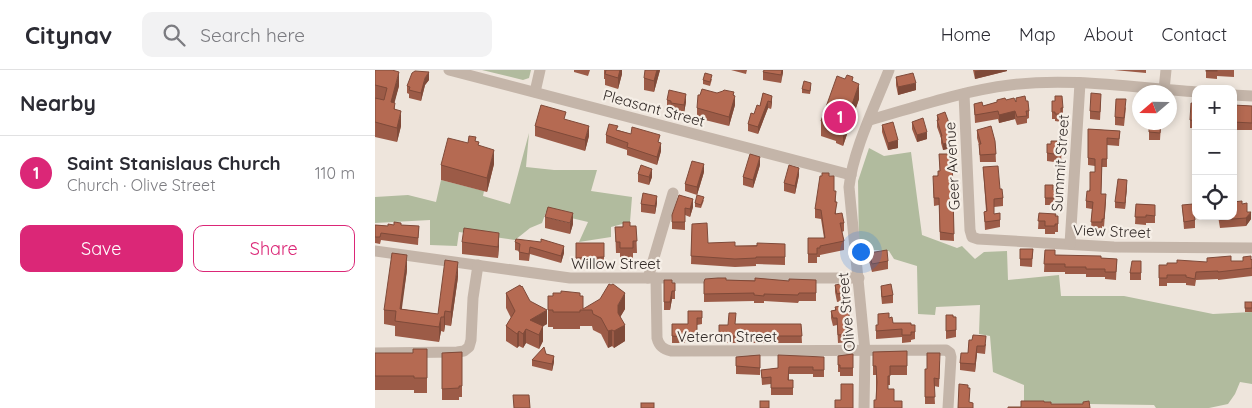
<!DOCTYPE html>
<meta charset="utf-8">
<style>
body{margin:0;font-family:Quicksand,sans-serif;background:#f2f2f3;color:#2b2b33}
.controls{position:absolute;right:15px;top:15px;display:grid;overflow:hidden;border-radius:10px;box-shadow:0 2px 8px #0003}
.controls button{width:45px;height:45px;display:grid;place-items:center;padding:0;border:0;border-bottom:1px solid #e1e1e2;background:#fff;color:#2b2b33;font:25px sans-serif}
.compass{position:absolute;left:757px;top:15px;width:45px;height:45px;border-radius:50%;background:#fff;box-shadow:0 2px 8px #0003;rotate:250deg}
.you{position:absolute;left:485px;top:181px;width:18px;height:18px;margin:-12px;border:4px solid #fff;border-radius:50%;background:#1a73e8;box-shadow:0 0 0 8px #1a73e833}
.badge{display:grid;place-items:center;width:32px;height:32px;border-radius:50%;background:#db2777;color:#fff;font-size:16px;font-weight:700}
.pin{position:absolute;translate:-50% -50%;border:2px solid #fff;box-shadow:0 1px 5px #0006}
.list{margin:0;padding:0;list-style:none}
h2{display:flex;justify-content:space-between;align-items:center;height:65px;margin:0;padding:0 20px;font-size:21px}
h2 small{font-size:16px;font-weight:400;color:#7c7c81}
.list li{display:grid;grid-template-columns:32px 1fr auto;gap:15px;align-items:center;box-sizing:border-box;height:75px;padding:0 20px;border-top:1px solid #e1e1e2}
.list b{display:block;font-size:19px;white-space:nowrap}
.list p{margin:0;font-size:16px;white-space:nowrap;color:#7c7c81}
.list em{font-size:16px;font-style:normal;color:#7c7c81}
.actions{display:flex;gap:10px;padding:15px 20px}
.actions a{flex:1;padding:11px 0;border:1px solid #db2777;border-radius:10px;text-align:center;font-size:18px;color:#db2777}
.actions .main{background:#db2777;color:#fff}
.icon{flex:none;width:28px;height:28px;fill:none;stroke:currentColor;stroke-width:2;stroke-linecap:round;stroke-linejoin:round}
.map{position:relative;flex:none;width:877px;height:338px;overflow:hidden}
header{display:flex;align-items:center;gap:30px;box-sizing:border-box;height:70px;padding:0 25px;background:#fff;border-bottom:1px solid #e1e1e2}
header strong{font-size:24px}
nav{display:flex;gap:28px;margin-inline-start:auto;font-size:18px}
.search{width:350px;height:45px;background:#f2f2f3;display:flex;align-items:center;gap:12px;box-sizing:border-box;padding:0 18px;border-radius:10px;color:#7c7c81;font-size:19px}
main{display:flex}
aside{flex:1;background:#fff}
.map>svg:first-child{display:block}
.green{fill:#b1bb9e}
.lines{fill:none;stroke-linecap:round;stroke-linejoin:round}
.minor{stroke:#c4b5a9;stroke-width:11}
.wall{fill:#9c5b47}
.shaded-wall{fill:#7f4a39}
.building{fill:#b56a52;stroke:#7f4a39}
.labels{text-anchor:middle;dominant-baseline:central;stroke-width:4.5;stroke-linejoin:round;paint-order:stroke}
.street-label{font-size:15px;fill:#332b28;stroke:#f6efe7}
</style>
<header>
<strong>Citynav</strong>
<div class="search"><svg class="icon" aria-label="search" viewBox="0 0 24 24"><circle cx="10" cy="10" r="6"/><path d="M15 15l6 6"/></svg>Search here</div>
<nav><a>Home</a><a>Map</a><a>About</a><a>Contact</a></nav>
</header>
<main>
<aside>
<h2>Nearby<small></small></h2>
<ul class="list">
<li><span class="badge">1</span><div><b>Saint Stanislaus Church</b><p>Church · Olive Street</p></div><em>110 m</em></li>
</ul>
<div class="actions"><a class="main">Save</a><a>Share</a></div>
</aside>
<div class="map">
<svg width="877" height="338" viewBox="0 0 877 338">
<rect width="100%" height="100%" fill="#eee5dc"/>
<g class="green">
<path d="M107,0H156L154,8L148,10Z"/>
<path d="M154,63L151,97L179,100H222L216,121L257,127L255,152L236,157V167L204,172L213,152L171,142L167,153L155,158L140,170L84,162L82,176L55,175V150L0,153V127L33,125L61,132L66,110L109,121L108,126L135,134Z"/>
<path d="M494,78L509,86L536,82L547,165L582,178L587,176L600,189L609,182L632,181L633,210L684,205L686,226H749L838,244L877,242V314L865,312L860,324L853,334L834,338H781L779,335L649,333V315L618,302L615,266L604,264L605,235L561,237L560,245L543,244L542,196L519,189L514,181L484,179L483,111Z"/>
</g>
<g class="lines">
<g class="minor">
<path d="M74,0L476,105"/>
<path d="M789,20L791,0"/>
<path d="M160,22L165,0"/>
<path d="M589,24L595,160L597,167L603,169L739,177L877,178"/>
<path d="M858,25L877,26"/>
<path d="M495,50C541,37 587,21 635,15C696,7 760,18 821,22"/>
<path d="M695,174L705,13"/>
<path d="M0,181L195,208H484"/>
<path d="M273,208L298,123"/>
<path d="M281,208L282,268C284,276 288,279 296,281L571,280L575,283L576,287L573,338"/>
<path d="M0,283L82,282L89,281L94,277L96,270L98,228L103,195"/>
<path d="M489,338L490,281L474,117C478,80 500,36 514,0"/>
</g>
</g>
<g class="wall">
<path d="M0,0L24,16L19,32L20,40L26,56L22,72L0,67Z"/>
<path d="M199,0H215L213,6L199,2Z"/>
<path d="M229,0H247V4L243,19L230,15V9H229Z"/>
<path d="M285,0L279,22L269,20V8Z"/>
<path d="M356,0H372L371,4Z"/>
<path d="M408,0L406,13L388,10V2Z"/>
<path d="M598,0H632V1L600,9Z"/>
<path d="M739,0H771V3Z"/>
<path d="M831,0H859V7L842,6V9L831,8Z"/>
<path d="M521,7L541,20L523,25L521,15Z"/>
<path d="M337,9L335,16L328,14V10Z"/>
<path d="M54,10L50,15L46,31L34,28V24L32,23V16Z"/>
<path d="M478,12L484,29L468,76L461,73V71L446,66V51Z"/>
<path d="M436,17L435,24L427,23V19Z"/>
<path d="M342,23L359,25L360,35L354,56L322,48V38Z"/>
<path d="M388,23L397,32L396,39L393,38L383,64L373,61V54L385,36Z"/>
<path d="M292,30L311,32L309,43L296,40V38L292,37Z"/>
<path d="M622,30H631L641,32L651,31L654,41V48L652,49V53L642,55L640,49L624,53L623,49L600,53L599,34L608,36L622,32Z"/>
<path d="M677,31L688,38V46L686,45V52L680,51V49H677Z"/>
<path d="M726,31L725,50L715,49V41Z"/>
<path d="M821,34V58H815V50Z"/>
<path d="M858,35L877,36V60H858Z"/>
<path d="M751,37L749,56L740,55V47Z"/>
<path d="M562,45L574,60H573L576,78L568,80L566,73V68L562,57Z"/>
<path d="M537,52L552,69L542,72L537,59Z"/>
<path d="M779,52H789V55H786L785,70H774V54H779Z"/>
<path d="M507,55L523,78L513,80L507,62Z"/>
<path d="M160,56L214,66L210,81L160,66Z"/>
<path d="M713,59L745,61L744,76L732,75V97H727L726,124L731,132L729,157L727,156V160L716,159L717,139L711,138V131L720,102V96L713,95Z"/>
<path d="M243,60L285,73L286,81L282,95L252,85V80L231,73V65Z"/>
<path d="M602,60L620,71L621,92H605L604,75L602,68Z"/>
<path d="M101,71L104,76L119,94L112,122L66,110V95L93,73Z"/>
<path d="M672,74L687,75L686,93L672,91Z"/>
<path d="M564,84H577L579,171L565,170L564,135L559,136L558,114L565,101Z"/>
<path d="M385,95L378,118L368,115V107Z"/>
<path d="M608,97L625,119L628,128V136L619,137V144L625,143V157L610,160L609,142L611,141Z"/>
<path d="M329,102L322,125L310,121V114Z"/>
<path d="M263,104L277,107L274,115L263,112Z"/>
<path d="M424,105L420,124L409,121V113Z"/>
<path d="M454,106L459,121L461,132V144L469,153V161L467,162L469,171V180L445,185V187H442V193H433V168H449L446,149L440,148V139Z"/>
<path d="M670,115L678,120H683V135H670Z"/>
<path d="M752,116L750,139L740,138V132Z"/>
<path d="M318,129V137L315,147L310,145V160L297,159V145Z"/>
<path d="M329,130L326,138L320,137V133Z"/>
<path d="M282,133L280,144L266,142V134Z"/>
<path d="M761,134L780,135V153H771V155L760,154Z"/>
<path d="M867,134L876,149L871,156L845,158L843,146H858Z"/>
<path d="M807,135L820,150V158L809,159Z"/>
<path d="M664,143L683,146V162H680V164H670V159H663Z"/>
<path d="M170,147L198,154L195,164L170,158Z"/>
<path d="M317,154L333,173L360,176L410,174V195L381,194V196L360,197L316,194Z"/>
<path d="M0,155L13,156L19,155L44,156L43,175L6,170L5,174L0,173Z"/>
<path d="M261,156L262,183H258V189L245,190V183H241L240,157Z"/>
<path d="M87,172L124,175L123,188L87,184Z"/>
<path d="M140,172H166L189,183L186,193L155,184L154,191L144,190V181L140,180Z"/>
<path d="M201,173H229V195L201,196Z"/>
<path d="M645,179H658L657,197L645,196Z"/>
<path d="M670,180L680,185L742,189L741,210L730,209V207H711V204H690V202H669Z"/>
<path d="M494,183L513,191V199L497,202L494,191Z"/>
<path d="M877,189V206L843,210V209L821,210L820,216L811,215V213H792V216H784V195H792L832,192L868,191Z"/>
<path d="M766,191V210H755V203Z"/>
<path d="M32,200L26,239L63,244L83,207L76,256L70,255L69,262L66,261L64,272L20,266V256L9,254V240Z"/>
<path d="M289,210L297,213H300V229H297L295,240H289Z"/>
<path d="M351,210L414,211L441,210V231H424L423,233L389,231V233H379V231L329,232V212Z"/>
<path d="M460,215L473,222V230L462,232L460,222Z"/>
<path d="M506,216L518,225V233L507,234L506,224Z"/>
<path d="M131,223L172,254L168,256V271L164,279L151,273L148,278L144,276L142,278L131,271V256L136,248L131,238Z"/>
<path d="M173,226H205L208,239H250L245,247L250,271L239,278L237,276L233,278L226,264L218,260L217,256H205V259H178V257H173Z"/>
<rect x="870" y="232" width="7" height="10"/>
<path d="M460,237L476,264V272L463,273L462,255L458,256L456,248V241L460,240Z"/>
<path d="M327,241V254L322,255V271H310V273H297V254H313Z"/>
<path d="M503,244L514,248L518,253L540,255V269L536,270V272L527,273V267L501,269V255H503Z"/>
<path d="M571,245L581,247V267L571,269Z"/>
<path d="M361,254H426L427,273H344V255H353Z"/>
<path d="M594,270L611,274L610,284L602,283L600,302L585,300V293L593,283Z"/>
<path d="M52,279V323H39V320H0V283H38Z"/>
<path d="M532,281V305H515V315H513L501,330V305H498V282Z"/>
<path d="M87,282V327H84V330H67V283Z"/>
<path d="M171,284L179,292L177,301L157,296V290Z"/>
<path d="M478,284V306H465V302H463V286Z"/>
<path d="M385,285V305L361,304V287Z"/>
<path d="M449,287V307H438V304H414V310H418V325H396V314L387,315L386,300L403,298Z"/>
<path d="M565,291L564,317L559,316L560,334H550V299H552Z"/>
</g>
<g class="shaded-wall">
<path d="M245,0H247V4L243,19V8Z"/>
<path d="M282,0H285L279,22V11Z"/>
<path d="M407,0H408V3L406,13Z"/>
<path d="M606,0H632V1L600,9V1Z"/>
<path d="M24,2V16L16,46V32Z"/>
<path d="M54,2V10L50,15L46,31V23L50,8Z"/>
<path d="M541,13V20L523,25V17Z"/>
<path d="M484,14V29L468,76V61Z"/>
<path d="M359,22V29L360,26V35L354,56V47Z"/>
<path d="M311,24V32L309,43V35Z"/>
<path d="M397,26V32L396,39V32Z"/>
<path d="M393,31V38L383,64V57Z"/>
<path d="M26,41V56L22,72V58Z"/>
<path d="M640,41V49L624,53V45Z"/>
<path d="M574,53V60L572,61V54Z"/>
<path d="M214,56V66L210,81V70Z"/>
<path d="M552,62V69L542,72V65Z"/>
<path d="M523,70V78L513,80V73Z"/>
<path d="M576,72V78L568,80V74Z"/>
<path d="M286,73V81L282,95V87Z"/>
<path d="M119,80V94L112,122V108Z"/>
<path d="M385,87V95L378,118V110Z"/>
<path d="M329,94V102L322,125V117Z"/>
<path d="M424,98V105L420,124V116Z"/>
<path d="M277,99V107L274,115V107Z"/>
<path d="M752,110V116L750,139V133Z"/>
<path d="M282,126V133L280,144V136Z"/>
<path d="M318,129V137L315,147V139Z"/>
<path d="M876,142V149L871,156V148Z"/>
<path d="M198,143V154L195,164V153Z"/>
<path d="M124,163V175L123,188V177Z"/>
<path d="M189,176V183L186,193V186Z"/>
<path d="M32,185V200L25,253V239Z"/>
<path d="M83,192V207L76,256V242Z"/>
<path d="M297,221V229L295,240V232Z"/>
<path d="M250,223V239L243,251V235Z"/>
<path d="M172,240V254L158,262L155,250Z"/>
<path d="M70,241V255L69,262V247Z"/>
<path d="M66,247V261L64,272V257Z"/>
<path d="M250,255V271L239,278V261Z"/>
<path d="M168,256V271L164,279V265Z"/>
<path d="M151,259V273L148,278V264Z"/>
<path d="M237,260V276L233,278V261Z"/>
<path d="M144,261V276L142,278V264Z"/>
<path d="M602,276V283L600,302V294Z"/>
<path d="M179,286V292L177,301V294Z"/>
</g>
<g class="building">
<path d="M0,0H17L24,2L16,32L20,33L19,39L26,41L22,58L0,52V28L9,30L12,18L0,15Z"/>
<path d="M231,0H245L243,8L230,4Z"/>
<path d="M270,0H282L279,11L269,8Z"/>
<path d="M389,0H407L406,5L388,2Z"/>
<rect x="831" y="0" width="11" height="1"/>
<path d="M40,1L54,2L50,8L46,23L34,20L35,17L32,16L37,3Z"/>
<path d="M330,3L337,5L335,12L328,10Z"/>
<path d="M538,3L541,13L523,17L521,7Z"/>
<path d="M472,5L478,7L477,11L484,14L468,61L461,59L462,57L446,51L462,6L470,9Z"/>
<path d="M429,11L436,13L435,21L427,19Z"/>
<path d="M327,19L342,23L348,21L349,20L359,22L358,25L360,26L354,47L322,38L323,25H325Z"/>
<path d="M294,20L311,24L309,35L296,33V31L292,30Z"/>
<path d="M388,23L397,26L396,32L393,31L383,57L373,54L376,43L379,44L382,35L385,36Z"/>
<path d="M716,23L726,24L725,42L715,41Z"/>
<path d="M650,26L651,31H653L654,41H651L652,46L642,47L640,41L624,45L623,41L600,45L599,34L607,32L608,36L622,32V30L630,28L631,30L639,28L641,32V28Z"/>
<path d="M680,26H687L688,38H686V44H680V42H677V31H680Z"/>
<path d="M741,29H751L749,48L740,47Z"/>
<path d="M816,33L821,34V51L815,50Z"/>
<path d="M166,35L191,42L189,49L214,56L210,70L160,56Z"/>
<path d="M858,35L877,36V53L858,52Z"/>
<path d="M570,42L574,53L572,54L576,72L568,74L566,66H567L562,50H564L562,45Z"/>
<path d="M548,48L552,62L542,65L537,52Z"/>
<path d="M518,52L523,70L513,73L507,55Z"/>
<path d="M779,52H786L785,63L774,62V54H779Z"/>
<path d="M234,54L243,56L241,60L256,64L257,57L285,65L283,72L286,73L282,87L252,77L253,73L231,65Z"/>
<path d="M616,56L620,71L621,84L605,85L604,74H606L602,60Z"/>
<path d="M713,59L745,61L744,69L732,68V89H727L726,124H731L729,149H727V152H716L718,132L711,131L712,121H715V102H720V89L713,88Z"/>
<path d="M94,66L101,67L100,71L104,72L103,75L119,80L112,108L66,95L73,68L93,73Z"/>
<path d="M676,71H684V75H687L686,85L672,83V74H676Z"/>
<path d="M375,84L385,87L378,110L368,107Z"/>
<path d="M564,84H577L579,164L565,162L564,128H559L558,106H563V101H565Z"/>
<path d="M317,91L329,94L322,117L310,114Z"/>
<path d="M266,95L277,99L274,107L263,104Z"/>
<path d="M414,95L424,98L420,116L409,113Z"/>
<path d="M623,96L625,119H627L628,128L619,129V144L625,143V150L610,152L609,142L612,141L608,97Z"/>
<path d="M447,103H454V106H459V121H461L460,132H462L460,144L467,143L469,153H465L469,171L445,176V178H442V184H433V168H450L446,140L440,139L445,106H447Z"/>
<path d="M743,109L752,110L750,133L740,132Z"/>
<path d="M670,115H678V120H683V128H670Z"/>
<path d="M268,123L282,126L280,136L266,134Z"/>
<path d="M304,125L318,129L315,139L310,138V152H297V145Z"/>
<path d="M322,125L329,127L326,135L320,133Z"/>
<path d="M867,131V134L872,133V142H876L871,148L845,150L844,146H858V132Z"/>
<path d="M761,134L780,135V146L771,145V147H760Z"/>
<path d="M818,134L820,150L809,152L807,135Z"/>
<path d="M173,137L198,143L195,153L170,147Z"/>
<path d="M664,143L681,144L680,146H683V154H680V156H670V151H663Z"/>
<path d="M19,152L26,153V155L44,156L43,168L6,163L5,167H0V155L13,156V154L19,155Z"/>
<path d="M248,152H255V156H261L262,171H258V178H245V172H241L240,157H248Z"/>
<path d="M332,153L333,173L360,172V176H382V173L410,174V187H381V188L360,189L316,186L317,154Z"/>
<path d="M89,158L124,163L123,177L87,172Z"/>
<path d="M141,169L166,172V169L189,176L186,186L155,177L154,184L144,182L145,174L140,172Z"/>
<path d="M201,173H229V187L201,188Z"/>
<path d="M645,179H658L657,189H645Z"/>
<path d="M512,180L513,191L497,194L494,183Z"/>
<path d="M670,180H680V185L726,186V188L742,189L741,202H730V199H711V197H690V194H669Z"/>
<path d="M17,183L32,185L25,239L63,244L70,190L83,192L76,242L70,241L69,247H66L64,257L20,251L21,241L9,240Z"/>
<path d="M856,186V191H868V187L876,186V190L877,189V198L843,202V201L821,202L820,209L811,207V205H792V208H784V195H792V193H802V190L832,192V188Z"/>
<path d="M757,191H766V203H755Z"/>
<path d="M343,208H351V210L380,211V208L414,211V209L441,210V223H424L423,225L389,224V226L379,225V223L329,224V212L330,209Z"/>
<path d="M289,210H297V213H300V221H297L295,232H289Z"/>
<path d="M471,213L473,222L462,224L460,215Z"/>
<path d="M234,214L236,215L238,214L250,223L243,235V243L250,255L239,261L237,260L233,261L226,248L218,244L217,240H205V242H178V240H173V226H178V223H186V221L205,223V226H208V239L225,229Z"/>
<path d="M516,214L518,225L507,227L506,216Z"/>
<path d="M145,215L146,217L147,216L155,231L172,240L155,250L168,256L164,265L151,259L148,264L144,261L142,264L131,256L140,241L131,223Z"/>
<rect x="870" y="232" width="7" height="6"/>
<path d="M473,235L476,264L463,265L462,248H458L456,241L461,240L460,237Z"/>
<path d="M313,241H327V248H322V265H310V267L297,266V254H313Z"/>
<path d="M354,243H361L360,254H426L427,266H344V255H353Z"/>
<path d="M514,243V248L517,247L518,253H536V255H540V262H536V265H527V259L501,261V255H503V244Z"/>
<path d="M571,245H578V247H581V260L571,261Z"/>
<path d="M598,265L611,266L610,276H602L600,294L585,293L586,283H593L594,270H597Z"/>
<path d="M169,277L171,284L179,286L177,294L157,290Z"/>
<path d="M38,279H52V308H39V306H0V283H38Z"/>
<path d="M532,281V296H515V306H513V319H519V331H527V338H499V330H501L502,312L501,296H498V282Z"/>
<path d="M87,282V316H84V318L67,319V283Z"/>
<path d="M552,283H565L564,309L559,308L560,327H550V299H552Z"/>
<path d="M478,284V298H465V295H463V286Z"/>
<path d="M385,285V298L361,296V287Z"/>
<path d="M403,285L449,287V300H438V297H414L413,310H418V318H396V307L387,308L386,300L403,298Z"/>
<path d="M466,314H478V338H460V330H466Z"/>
<path d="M584,314L593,315V318H595L594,332L598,333V338H583Z"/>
<path d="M138,325H154L155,338H139Z"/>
<rect x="385" y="331" width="9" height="7"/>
<path d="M646,331H669V332H676V334H708V332L714,331L715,338H633V337H646Z"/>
<rect x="266" y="333" width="13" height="5"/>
</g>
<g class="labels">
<g class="street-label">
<text transform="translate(279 38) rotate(15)">Pleasant Street</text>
<text transform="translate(685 93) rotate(-86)">Summit Street</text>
<text transform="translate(577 96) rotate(-93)">Geer Avenue</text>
<text transform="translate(737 161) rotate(2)">View Street</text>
<text x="241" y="193">Willow Street</text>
<text transform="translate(471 242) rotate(-95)">Olive Street</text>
<text x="352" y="266">Veteran Street</text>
</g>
</g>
</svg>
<div class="controls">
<button>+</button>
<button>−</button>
<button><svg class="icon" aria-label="locate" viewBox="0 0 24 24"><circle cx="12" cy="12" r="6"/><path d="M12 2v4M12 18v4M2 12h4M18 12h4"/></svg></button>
</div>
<svg class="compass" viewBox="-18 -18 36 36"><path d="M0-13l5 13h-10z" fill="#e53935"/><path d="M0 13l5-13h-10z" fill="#7c7c81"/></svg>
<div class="you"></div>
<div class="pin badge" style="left:465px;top:47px">1</div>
</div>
</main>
